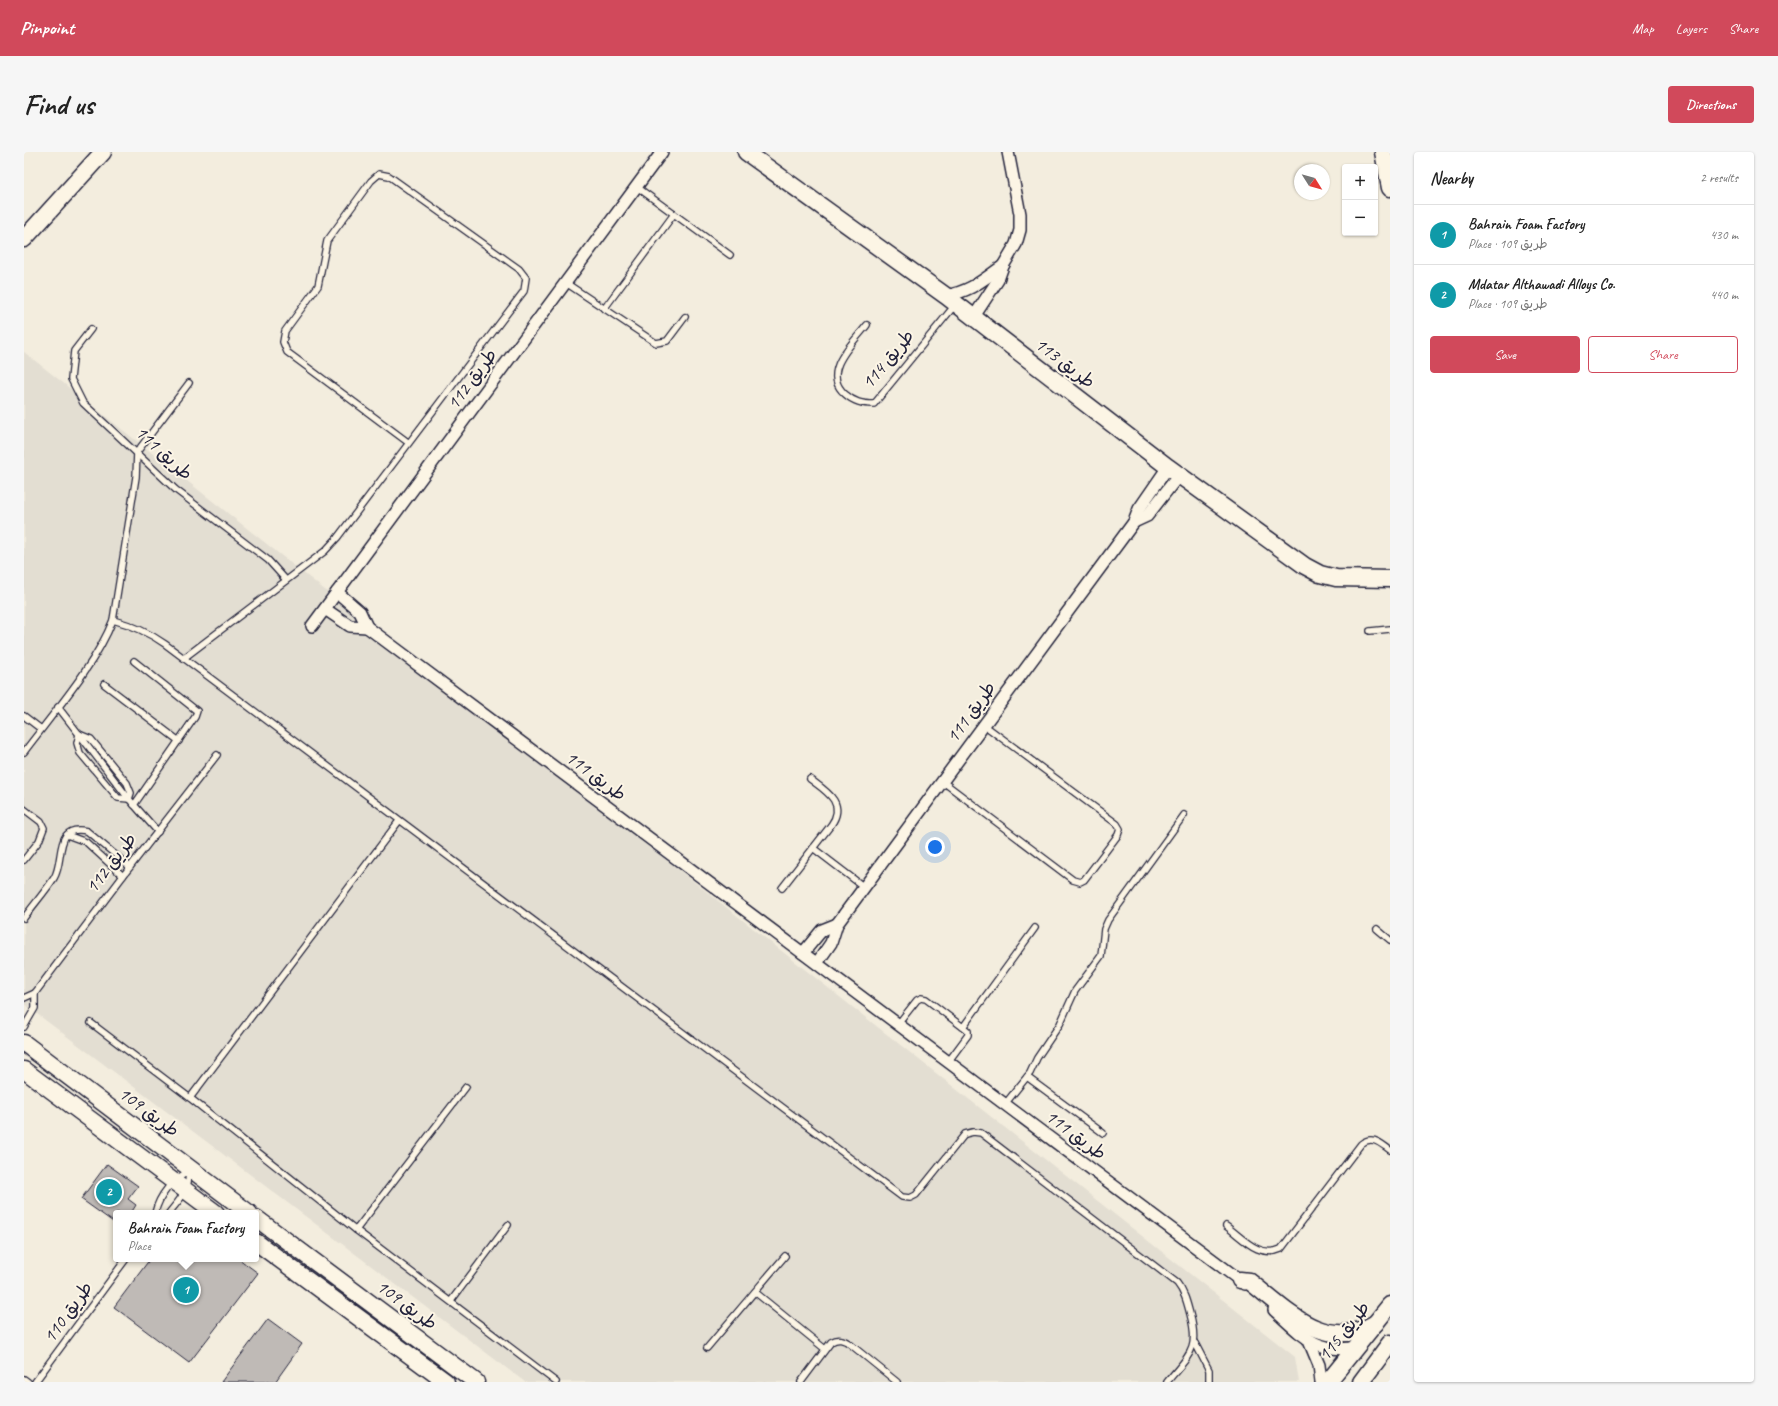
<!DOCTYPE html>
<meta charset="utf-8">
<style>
body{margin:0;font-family:Caveat,"Playpen Sans Arabic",sans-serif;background:#f6f6f6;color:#222}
.controls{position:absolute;right:12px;top:12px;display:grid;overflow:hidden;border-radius:4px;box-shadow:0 1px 3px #0004}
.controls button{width:36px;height:36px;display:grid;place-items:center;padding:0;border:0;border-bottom:1px solid #e0e0e0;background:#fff;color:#222;font:20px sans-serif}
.compass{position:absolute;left:1270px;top:12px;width:36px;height:36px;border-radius:50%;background:#fff;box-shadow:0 1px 3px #0004;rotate:127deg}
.you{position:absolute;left:911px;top:695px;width:14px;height:14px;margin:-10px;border:3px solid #fff;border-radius:50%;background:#1a73e8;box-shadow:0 0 0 6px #1a73e833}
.badge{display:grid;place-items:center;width:26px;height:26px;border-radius:50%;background:#d1495b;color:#fff;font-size:13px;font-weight:700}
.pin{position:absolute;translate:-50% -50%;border:2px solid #fff;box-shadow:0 1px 4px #0006}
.popup{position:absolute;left:89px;top:1058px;width:146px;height:52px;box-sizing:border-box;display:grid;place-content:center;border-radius:4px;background:#fff;filter:drop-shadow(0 1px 3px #0005);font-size:13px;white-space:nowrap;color:#767676}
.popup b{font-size:15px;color:#222}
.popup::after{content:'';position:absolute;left:50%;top:100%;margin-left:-8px;border:8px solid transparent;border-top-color:#fff}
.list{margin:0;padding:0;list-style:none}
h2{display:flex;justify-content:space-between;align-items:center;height:52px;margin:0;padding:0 16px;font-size:17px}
h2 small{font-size:13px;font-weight:400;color:#767676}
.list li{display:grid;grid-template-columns:26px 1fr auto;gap:12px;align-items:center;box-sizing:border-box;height:60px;padding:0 16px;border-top:1px solid #e0e0e0}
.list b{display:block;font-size:15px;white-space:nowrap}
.list p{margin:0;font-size:13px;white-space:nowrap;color:#767676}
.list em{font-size:13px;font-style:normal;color:#767676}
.actions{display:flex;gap:8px;padding:12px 16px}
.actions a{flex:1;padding:9px 0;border:1px solid #d1495b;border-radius:4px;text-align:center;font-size:14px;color:#d1495b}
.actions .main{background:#d1495b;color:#fff}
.map{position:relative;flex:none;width:1366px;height:1230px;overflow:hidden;border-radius:4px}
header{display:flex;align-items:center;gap:24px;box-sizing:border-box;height:56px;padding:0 20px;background:#d1495b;color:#fff}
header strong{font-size:19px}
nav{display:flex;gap:22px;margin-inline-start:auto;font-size:14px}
.intro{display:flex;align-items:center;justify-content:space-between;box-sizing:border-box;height:96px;padding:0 24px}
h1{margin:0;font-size:28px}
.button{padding:10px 18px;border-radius:4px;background:#d1495b;color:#fff;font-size:14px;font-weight:700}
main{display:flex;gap:24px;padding:0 24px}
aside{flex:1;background:#fff;border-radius:4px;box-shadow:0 1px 3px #0004}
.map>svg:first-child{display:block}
.built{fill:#e3ded2}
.building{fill:#bfbab6;stroke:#22223b}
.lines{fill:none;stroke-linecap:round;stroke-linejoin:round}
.lane-casing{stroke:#22223b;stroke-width:8}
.street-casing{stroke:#22223b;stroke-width:14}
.secondary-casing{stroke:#22223b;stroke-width:19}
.lane{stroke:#fcf5e5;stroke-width:5.5}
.street{stroke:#fcf5e5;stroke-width:11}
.secondary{stroke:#fcf5e5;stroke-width:16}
.labels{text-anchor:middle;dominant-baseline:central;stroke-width:4;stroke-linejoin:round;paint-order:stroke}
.street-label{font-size:19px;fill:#22223b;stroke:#fcf5e5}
</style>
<header>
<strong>Pinpoint</strong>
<nav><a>Map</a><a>Layers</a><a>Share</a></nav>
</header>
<div class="intro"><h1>Find us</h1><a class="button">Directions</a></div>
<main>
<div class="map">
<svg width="1366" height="1230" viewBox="0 0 1366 1230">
<rect width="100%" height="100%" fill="#f3edde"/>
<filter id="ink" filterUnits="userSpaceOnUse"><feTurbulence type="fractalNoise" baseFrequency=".025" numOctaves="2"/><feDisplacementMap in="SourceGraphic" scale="8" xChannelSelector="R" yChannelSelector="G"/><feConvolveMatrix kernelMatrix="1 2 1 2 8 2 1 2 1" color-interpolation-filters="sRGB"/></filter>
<g filter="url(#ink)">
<path class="built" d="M0,200L1271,1205L1275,1230H501L0,852Z"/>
<g class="building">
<path d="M83,1012L114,1034L104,1047L112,1053L107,1061H92V1072L57,1047Z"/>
<path d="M126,1107H215L234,1121L165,1211L90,1155Z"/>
<path d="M244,1167L278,1192L251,1230H197Z"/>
</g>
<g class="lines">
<defs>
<g id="lane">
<path d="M613,35L706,103"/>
<path d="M542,131L632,191L643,189L661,165"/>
<path d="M580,157L650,62"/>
<path d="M843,173C829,191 796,220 821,242C830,250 838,252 850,252L931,153"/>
<path d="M67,177L50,199L47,227L59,251L152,338L244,408L262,428"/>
<path d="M89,468C108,473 124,480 141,492L878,1045L886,1046L892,1043L941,982L949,980L957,981L1153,1131C1161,1141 1163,1151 1166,1162C1176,1198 1165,1203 1143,1230"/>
<path d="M1346,479L1366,477"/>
<path d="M160,506L301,399L313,386L500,139L502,126L495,117L365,24L355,22L347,29L303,89L294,134L261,179L259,190L263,200L385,291"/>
<path d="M110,509L173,559L171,565L110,653"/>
<path d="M80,532L155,589"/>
<path d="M34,555L105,647L134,680"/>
<path d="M0,564L17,577"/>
<path d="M55,582L53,591L56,601L94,646L105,647"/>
<path d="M55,582L67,587L103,631L107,641L105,647"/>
<path d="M0,600C30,560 71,514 89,468L112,325L113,300L165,231"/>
<path d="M918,629L1049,728L1056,730L1060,728L1094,683L1096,677L1093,672L960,573"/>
<path d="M0,657L17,670L20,676L15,689L0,708"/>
<path d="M43,683L62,690L99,724"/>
<path d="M789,696L840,735"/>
<path d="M758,736L807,673C823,651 802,639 786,627"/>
<path d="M0,766C10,752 21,740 30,726C41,709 29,671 63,679L106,715"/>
<path d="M1353,777L1366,788"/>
<path d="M0,846L11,841L99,724L193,603"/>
<path d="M67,871L166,946L332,1078L532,1230"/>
<path d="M874,872L893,848L897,846L902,847L944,879V883L924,910"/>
<path d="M0,875L11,856V841"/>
<path d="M939,875L1011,776"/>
<path d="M1003,925L1079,981"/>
<path d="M166,946L375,669"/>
<path d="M981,952L1006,921L1013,906L1036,872L1051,839L1077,804L1080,777L1084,768L1160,663"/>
<path d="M131,1061C135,1044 149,1025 166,1020"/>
<path d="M145,1061C155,1048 167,1037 164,1020"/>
<path d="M1202,1074C1219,1086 1235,1107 1257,1097L1337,992C1348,983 1356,991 1366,998"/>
<path d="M332,1078L442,935"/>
<path d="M731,1140L801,1197"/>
<path d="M427,1149L484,1073"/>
<path d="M1171,1191L1185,1218V1230"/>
<path d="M683,1196L761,1104"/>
<path d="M0,1227L4,1230"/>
<path d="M11,1230L102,1107"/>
<path d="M777,1230L807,1190C814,1186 819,1187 826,1192L873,1230"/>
</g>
<g id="street">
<path d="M922,144C949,138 957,129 979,114"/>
<path d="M949,166L974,128L979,114L992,92L996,78V62L984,0"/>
<path d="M1110,370L1123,364L1155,323"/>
<path d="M313,440L336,460L343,475L1221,1132"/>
<path d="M301,457L326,474L343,475"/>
<path d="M288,474L638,0"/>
<path d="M779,801L798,778L813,772"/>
<path d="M793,811L807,791L813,772L1110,370L1115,357L1144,315"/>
<path d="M1250,1158C1277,1182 1293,1203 1332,1195"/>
<path d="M1285,1189L1295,1213L1297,1230"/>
</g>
<g id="secondary">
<path d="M722,0L922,144L1144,315L1281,414L1296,422L1312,426L1366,427"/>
<path d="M1359,0L1366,36"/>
<path d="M0,87L79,0"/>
<path d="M0,891L225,1061"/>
<path d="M0,918L192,1061"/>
<path d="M232,1066L452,1230"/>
<path d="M232,1090L422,1230"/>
<path d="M1216,1128L1225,1129C1264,1159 1300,1201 1352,1171"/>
<path d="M1304,1230L1366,1153"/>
<path d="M1337,1230L1366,1191"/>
</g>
</defs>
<use href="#lane" class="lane-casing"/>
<use href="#street" class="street-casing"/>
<use href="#secondary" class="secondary-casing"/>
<use href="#lane" class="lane"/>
<use href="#street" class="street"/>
<use href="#secondary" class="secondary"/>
</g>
</g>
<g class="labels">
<g class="street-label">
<text transform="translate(864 207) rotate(-50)">طريق 114</text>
<text transform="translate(1041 211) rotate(38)">طريق 113</text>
<text transform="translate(448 227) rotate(-53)">طريق 112</text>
<text transform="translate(140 301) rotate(43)">طريق 111</text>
<text transform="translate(947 560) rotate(-54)">طريق 111</text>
<text transform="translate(572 624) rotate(37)">طريق 111</text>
<text transform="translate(87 711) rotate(-52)">طريق 112</text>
<text transform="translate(125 960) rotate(37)">طريق 109</text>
<text transform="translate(1052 983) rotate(37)">طريق 111</text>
<text transform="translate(383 1153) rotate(37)">طريق 109</text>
<text transform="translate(44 1160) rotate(-54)">طريق 110</text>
<text transform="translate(1320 1179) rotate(-51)">طريق 115</text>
</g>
</g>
</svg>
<div class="controls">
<button>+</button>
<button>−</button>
</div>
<svg class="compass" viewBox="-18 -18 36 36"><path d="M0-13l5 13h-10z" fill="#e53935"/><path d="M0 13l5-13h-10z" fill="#767676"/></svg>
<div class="you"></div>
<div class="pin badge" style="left:162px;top:1138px;background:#0f9aa8">1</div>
<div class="popup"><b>Bahrain Foam Factory</b>Place</div>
<div class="pin badge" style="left:85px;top:1040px;background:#0f9aa8">2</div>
</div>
<aside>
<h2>Nearby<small>2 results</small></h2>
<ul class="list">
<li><span class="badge" style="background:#0f9aa8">1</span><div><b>Bahrain Foam Factory</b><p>Place · طريق 109</p></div><em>430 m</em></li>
<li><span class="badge" style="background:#0f9aa8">2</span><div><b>Mdatar Althawadi Alloys Co.</b><p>Place · طريق 109</p></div><em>440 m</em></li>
</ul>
<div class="actions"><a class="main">Save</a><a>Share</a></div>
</aside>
</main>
